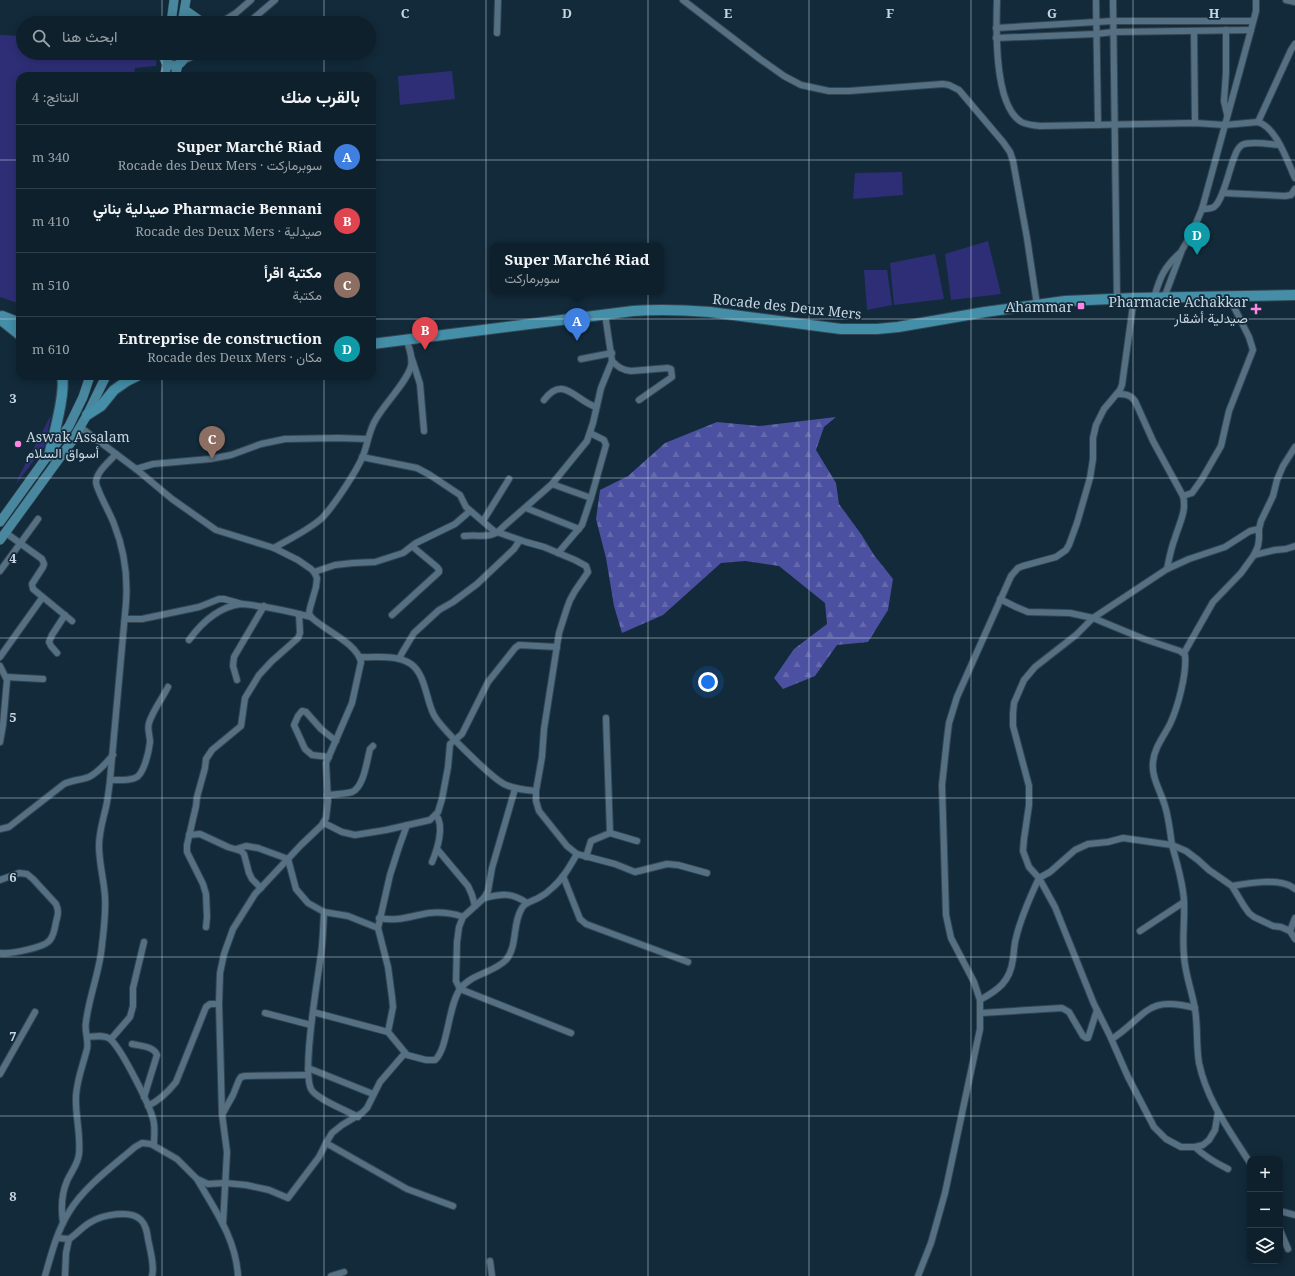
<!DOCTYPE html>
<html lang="ar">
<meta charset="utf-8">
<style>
body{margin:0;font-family:"Noto Serif",Vazirmatn,serif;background:#172834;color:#f1f3f6;direction:rtl}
.controls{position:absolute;right:12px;bottom:12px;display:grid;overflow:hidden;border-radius:8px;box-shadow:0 2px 10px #0003}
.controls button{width:36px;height:36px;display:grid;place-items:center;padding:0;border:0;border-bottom:1px solid #2e3e48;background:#0e202c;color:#f1f3f6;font:20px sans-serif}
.you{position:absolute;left:708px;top:682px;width:14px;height:14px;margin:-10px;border:3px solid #fff;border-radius:50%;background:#1a73e8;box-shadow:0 0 0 6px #1a73e833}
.badge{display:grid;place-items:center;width:26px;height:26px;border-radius:50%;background:#fc86e3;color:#fff;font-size:13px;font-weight:700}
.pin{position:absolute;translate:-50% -33px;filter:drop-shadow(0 1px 2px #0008)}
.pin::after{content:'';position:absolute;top:21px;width:14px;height:12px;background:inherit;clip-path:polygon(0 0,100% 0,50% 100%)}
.popup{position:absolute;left:490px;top:243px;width:174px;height:52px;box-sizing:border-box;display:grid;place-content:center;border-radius:8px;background:#0e202c;filter:drop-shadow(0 1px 3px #0005);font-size:13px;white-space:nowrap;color:#9ba3a9}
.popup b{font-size:15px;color:#f1f3f6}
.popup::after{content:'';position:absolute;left:50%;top:100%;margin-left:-8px;border:8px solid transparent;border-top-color:#0e202c}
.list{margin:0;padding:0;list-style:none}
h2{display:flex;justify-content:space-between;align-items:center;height:52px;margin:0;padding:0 16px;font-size:17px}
h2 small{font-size:13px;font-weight:400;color:#9ba3a9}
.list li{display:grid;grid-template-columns:26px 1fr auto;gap:12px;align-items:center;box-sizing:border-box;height:64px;padding:0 16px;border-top:1px solid #2e3e48}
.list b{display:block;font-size:15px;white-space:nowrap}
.list p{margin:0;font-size:13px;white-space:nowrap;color:#9ba3a9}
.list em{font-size:13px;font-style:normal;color:#9ba3a9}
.icon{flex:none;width:22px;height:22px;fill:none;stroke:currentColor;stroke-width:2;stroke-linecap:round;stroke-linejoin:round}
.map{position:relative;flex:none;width:1295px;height:1276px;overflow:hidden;direction:ltr}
.search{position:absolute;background:#0e202c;box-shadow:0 2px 10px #0003;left:16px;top:16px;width:360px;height:44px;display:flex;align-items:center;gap:10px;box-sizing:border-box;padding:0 14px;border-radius:22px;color:#9ba3a9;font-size:15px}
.panel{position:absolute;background:#0e202c;box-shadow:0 2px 10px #0003;left:16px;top:72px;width:360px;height:308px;border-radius:12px;direction:rtl}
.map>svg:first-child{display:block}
.grass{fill:#2e2e77}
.forest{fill:url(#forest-firs)}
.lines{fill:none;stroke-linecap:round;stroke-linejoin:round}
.minor-casing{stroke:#344552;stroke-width:8}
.primary-casing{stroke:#344552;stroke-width:10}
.trunk-casing{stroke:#344552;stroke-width:12}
.minor{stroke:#567083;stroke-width:6}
.primary{stroke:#48879e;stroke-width:9}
.trunk{stroke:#448ea7;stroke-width:10}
.grid{fill:none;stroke:#c7d5e0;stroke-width:1;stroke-opacity:0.55}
.poi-dot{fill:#fc86e3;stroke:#122a3a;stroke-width:1.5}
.labels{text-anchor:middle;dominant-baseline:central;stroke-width:3.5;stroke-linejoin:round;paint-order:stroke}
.poi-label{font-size:14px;fill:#c7d5e0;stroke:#122a3a;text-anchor:end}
.street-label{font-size:14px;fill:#c7d5e0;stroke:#122a3a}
.grid-label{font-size:13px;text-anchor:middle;font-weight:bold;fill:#c7d5e0;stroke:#122a3a;stroke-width:3.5;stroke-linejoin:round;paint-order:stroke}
</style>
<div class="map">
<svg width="1295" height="1276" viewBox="0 0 1295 1276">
<defs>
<pattern id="forest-firs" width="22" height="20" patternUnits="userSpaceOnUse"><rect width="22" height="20" fill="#4c50a0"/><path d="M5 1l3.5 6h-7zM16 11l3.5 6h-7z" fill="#6468ad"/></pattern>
</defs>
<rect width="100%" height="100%" fill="#122a3a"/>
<g class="grass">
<path d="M0,35L23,36V53H157L156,66L135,68L134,76L77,74V76H20V304L0,297Z"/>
<path d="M452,71L455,99L400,105L398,76Z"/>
<path d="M902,172L903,195L853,199L855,173Z"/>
<path d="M988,241L1001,294L951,300L945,254Z"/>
<path d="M935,254L944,299L894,305L890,263Z"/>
<path d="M864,270H887L892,305L867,310Z"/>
<path d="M51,415L45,446L16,484L20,474Z"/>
</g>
<path class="forest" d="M836,417L824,427L816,450L836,483L839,504L861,534L874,555L893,579L888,610L868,642L837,645L815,676L783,689L774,678L794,649L827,624L825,603L779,566L745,561L721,563L663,615L622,633L614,606L606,558L596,519L600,490L628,476L665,443L717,422L759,426Z"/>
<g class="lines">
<defs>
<g id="minor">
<path d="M683,0L760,59L784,76L801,85L829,91H849L943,84L949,85L959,90L1003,142L1010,152L1013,161L1027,238L1037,305"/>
<path d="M997,0C996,29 994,103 1020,121C1025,125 1034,125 1040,126L1195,123L1225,125L1258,122C1277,128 1287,161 1295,178"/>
<path d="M1096,0L1098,125"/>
<path d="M1113,0L1117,299"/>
<path d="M1286,0L1295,2"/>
<path d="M220,23L236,13L251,0"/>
<path d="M248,23L275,0"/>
<path d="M996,28L1113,21H1253"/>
<path d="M1226,30V73L1224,101L1227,114"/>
<path d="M1194,31L1195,123"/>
<path d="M497,33L498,0"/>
<path d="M996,38L1096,34L1113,32L1251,30"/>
<path d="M183,61L200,53"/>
<path d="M1258,122L1291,50L1295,44"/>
<path d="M1223,193L1285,196L1291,195L1295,189"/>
<path d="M1202,209C1206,209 1210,209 1214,207C1223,201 1229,170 1234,158C1236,153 1237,148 1242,145C1249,141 1271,144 1279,145"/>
<path d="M1154,298C1160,277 1164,267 1181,252"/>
<path d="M1164,298L1182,250L1191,235L1202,209L1251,30L1256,11V0"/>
<path d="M412,359L420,384L424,431"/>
<path d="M581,359L612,353"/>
<path d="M612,361C618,367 622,370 631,371L668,368L671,369L672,377L639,400"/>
<path d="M1117,394C1124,394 1130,394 1135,401L1153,441L1183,496C1187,511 1179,524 1175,538C1171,548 1169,559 1167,569"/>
<path d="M544,400C563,374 576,401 596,407"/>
<path d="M80,427L136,469L172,499L216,530L274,548L298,560L311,569L314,572L317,578L316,587L310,608L309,613L311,617C324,630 357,643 361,662L352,703L326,763L328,801L326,818L321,826L301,845L255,894L233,929L224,954L220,973L219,1004L222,1114L227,1152L223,1224"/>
<path d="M362,457L417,468L430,475L460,495L466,507L494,531L526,542L544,547L575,560L586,566L588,572L575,591L570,600L567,608L559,633L544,729L542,757L536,791V801L539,811L567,846L577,854L615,864L635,872L667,864L678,865L707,873"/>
<path d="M136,469L153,464L210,459L231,455L261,444L285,439L338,438L367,439"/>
<path d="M552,484L591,498"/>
<path d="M1183,496L1192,493L1202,479L1221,446L1229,411L1253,350L1249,337L1233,305V296"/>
<path d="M526,508L579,529"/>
<path d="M483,521L509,479"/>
<path d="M6,533L42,559L44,564L43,567L32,584L33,589L72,621"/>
<path d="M464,536C480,534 492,540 503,527L552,484L587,441L593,423L601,388L612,361L605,314"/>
<path d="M274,548C289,539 311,529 323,517C335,504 356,472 363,456C368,443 369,430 376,419C385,403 407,382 411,366C413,357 409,347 406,339"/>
<path d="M558,553L582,525L591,498L606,445L604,440L590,433"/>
<path d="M1254,555L1275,550L1286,549L1295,546"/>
<path d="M0,571L38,519"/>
<path d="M314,572L335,565L353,563L375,562L403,553L416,543L455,524L470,511"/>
<path d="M1000,599L1016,607L1028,612L1070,613L1093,618L1144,639L1180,651L1185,655C1187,673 1178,707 1170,724C1164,736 1154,748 1153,762C1151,777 1161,792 1165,806C1169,819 1170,832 1172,845L1123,838L1108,842L1088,844L1075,850L1050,872L1039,878L1055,907L1094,1004L1110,1036L1128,1077L1154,1127L1166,1139L1181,1147H1195L1203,1145L1209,1140L1215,1130L1218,1112"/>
<path d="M392,615L439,572V570L437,567L413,547"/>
<path d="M125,619H142L199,607L219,599H224L242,604"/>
<path d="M189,640C202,622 218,607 241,604C246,604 252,605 257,606C275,608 292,612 311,617"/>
<path d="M57,653L51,646L49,642L52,635L65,615"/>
<path d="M1184,653L1213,602L1241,573L1254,555L1258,546L1259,539V529L1261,521L1273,496L1277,480L1283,466L1295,447"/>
<path d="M0,657L42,598"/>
<path d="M360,657C377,658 396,654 411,664C425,674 426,698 433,713C438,726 491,777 504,784C514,789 525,790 536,791"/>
<path d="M399,659L402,653L414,633L439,610L453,602L477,584L514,549L520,540"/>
<path d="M0,666L7,680L3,725L0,742"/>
<path d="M6,677L43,679"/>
<path d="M237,680L233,666L234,657L264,606"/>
<path d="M606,718L610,833"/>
<path d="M329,757L312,755L305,749L294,725L298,716L302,711L306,712L321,729L336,741"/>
<path d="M110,780C118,780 128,781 135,778C144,775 149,751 150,742C150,736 147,729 149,723C153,710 162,699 168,687"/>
<path d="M515,789L492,868L488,891L484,898L463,917L459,927L457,942L456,981L460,989L571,1033"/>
<path d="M327,795C335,794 345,794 352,792C364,787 367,760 370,749L373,746"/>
<path d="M324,823L342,832L355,835L386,830L430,820L438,812L442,799L448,767L450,744L462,734L488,682L515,648L519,645L557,647"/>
<path d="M0,829L9,827L14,823L64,784C72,780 81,780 89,777C99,772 106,763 113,755"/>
<path d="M189,835L200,834L228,847L241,851L244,854L249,873L252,879L261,888"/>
<path d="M1172,845C1177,864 1183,882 1184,901C1185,919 1182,938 1184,956C1185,974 1192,991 1195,1009C1198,1027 1196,1045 1199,1063C1207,1101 1230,1131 1250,1163"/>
<path d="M1172,845L1186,851L1198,860L1209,870L1232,886L1244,906L1249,913L1254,917L1273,926L1281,927L1290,931L1295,939"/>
<path d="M236,849L246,846L258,848L288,859L296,889L308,903L324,912L348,916L378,928"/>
<path d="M437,849L468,886L472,895L475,906"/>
<path d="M586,857L591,841L610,833L637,841"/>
<path d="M432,862C437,850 445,826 436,815"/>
<path d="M563,876L580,919L586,924L688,962"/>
<path d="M0,880L19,873L27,874L33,879L56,904C59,911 58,915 56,922C55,928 54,935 50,940C44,948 10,954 0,953"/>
<path d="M1232,886C1248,883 1281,877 1295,889"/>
<path d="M484,898C502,894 511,892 527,903"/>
<path d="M324,912C323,928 323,945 320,961C317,984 302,1071 311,1089C316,1099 348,1111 358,1117"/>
<path d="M379,918C398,922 410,916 429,913C440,912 452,913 463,917"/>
<path d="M206,927L207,917L206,894L203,884L187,852V845L196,806L197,797L205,768L206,759L212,750L241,726L245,698L259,675L272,661L298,638L300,633L299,614"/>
<path d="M1140,931L1184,902"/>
<path d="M1290,931L1295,918"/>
<path d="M980,1000C998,990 1010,982 1013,959C1014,952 1014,945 1016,938C1021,917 1030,897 1039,878L1029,867L1023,851L1024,839L1029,805V786L1013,726V714L1014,703L1024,680L1035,667L1076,635L1093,618L1167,569L1189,559L1225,547L1250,531L1259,529"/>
<path d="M313,1012L388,1032L407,1055L426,1060H435C448,1049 448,1006 460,989C471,974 493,973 506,960C518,946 512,923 522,908C525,902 534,901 540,897C544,895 548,892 552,888C563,879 570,866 577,854"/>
<path d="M265,1013L311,1025"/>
<path d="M981,1013L1062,1008L1069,1012L1083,1036L1086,1038H1088L1089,1035L1097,1010"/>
<path d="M388,1032L393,1007L392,997L388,967L378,928L390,875L399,847L407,825"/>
<path d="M87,1037C94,1037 104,1034 110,1039C121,1048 153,1110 154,1124C155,1131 154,1138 154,1145"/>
<path d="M111,1039L130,1017L133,1006V988L144,942"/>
<path d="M1112,1039C1147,1016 1145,995 1195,1008"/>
<path d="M132,1044C140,1046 154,1046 157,1055L144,1097"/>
<path d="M308,1068L373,1094"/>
<path d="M0,1074L35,1012"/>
<path d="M148,1106C160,1100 168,1092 176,1082L206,1007L210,1004H219"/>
<path d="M223,1113L233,1095L239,1080L241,1077L245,1076L308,1075"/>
<path d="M326,1143L407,1189L453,1206"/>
<path d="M1195,1147C1205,1157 1216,1163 1228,1169"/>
<path d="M197,1179C215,1210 236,1239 238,1276"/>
<path d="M1280,1211L1295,1215"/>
<path d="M63,1223C61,1209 61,1195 67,1181C71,1172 78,1164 79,1154C81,1135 75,1115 76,1096C77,1079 83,1065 87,1049C89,1040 84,1031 86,1022C89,996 100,971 102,945C104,929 106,913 105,897C104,880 99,863 99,846C99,832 103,820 106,807C108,798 109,789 110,780L126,603C128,576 124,549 114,524C111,515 96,489 96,482C97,471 109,462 116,454"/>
<path d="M1280,1230L1288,1249"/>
<path d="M57,1238L69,1239C77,1234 83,1226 91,1222C102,1215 131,1209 141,1220C146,1225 147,1232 148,1239C150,1250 155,1266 152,1276"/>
<path d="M490,1261L492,1276"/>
<path d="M45,1276C51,1255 57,1231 69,1212C84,1187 113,1166 135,1147L142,1143L151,1144L177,1159L197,1179L208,1184L225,1183L246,1185L269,1190L288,1198L319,1157L326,1143L332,1133L342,1125L362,1113L367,1108L380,1082L405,1053"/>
<path d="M65,1276L66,1253L69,1239"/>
<path d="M331,1276L344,1272"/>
<path d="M918,1276L931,1243L945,1193L980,1029V1000L974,982L951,938L946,915L942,785L947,739L949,723L957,697L1011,576L1018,568L1023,566L1056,557L1066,550L1069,545L1077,523L1090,478L1093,459V438L1096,425L1104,409L1120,390L1122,385L1134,298"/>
</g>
<g id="primary">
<path d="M185,10L199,20L209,23"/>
<path d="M171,23L174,0"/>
<path d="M182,23L186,0"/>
<path d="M213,23L222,22"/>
<path d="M163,53C163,69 184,70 185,53"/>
<path d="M164,76L168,63"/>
<path d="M175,76L178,65"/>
<path d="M0,522L69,426L83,397L90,376"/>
<path d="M0,540L72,441L87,415L106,376"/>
</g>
<g id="trunk">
<path d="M2,316L20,323"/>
<path d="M0,319L20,335"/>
<path d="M372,344L633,311C659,309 684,310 710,312L841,329H877L898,327L985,312L1065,301L1134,298L1295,295"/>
<path d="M87,415L101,406L114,390L127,381L137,376"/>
<path d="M49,456C53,437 66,393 62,376"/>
</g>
</defs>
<use href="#minor" class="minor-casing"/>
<use href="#primary" class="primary-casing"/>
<use href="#trunk" class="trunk-casing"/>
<use href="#minor" class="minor"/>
<use href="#primary" class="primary"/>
<use href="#trunk" class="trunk"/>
</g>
<path class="grid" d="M162,0V23M324,0V23M486,0V1276M648,0V1276M809,0V1276M971,0V1276M1133,0V1276M162,53V76M324,53V76M0,160H20M372,160H1295M0,319H20M372,319H1295M162,376V1276M324,376V1276M0,478H1295M0,638H1295M0,798H1295M0,957H1295M0,1116H1295"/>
<g class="poi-dot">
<rect x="1077" y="302" width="8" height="8" rx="2"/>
<path d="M1254 303h4v4h4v4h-4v4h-4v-4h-4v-4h4z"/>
<circle cx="18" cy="444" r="4"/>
</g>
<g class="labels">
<g class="poi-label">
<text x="1248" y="301">Pharmacie Achakkar<tspan x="1248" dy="16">صيدلية أشقار</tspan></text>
<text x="1073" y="306">Ahammar</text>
<text x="26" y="436" text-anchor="start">Aswak Assalam<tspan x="26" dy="16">أسواق السلام</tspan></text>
</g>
<g class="street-label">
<text transform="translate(787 306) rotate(6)">Rocade des Deux Mers</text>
</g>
</g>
<g class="grid-label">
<text x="405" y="18">C</text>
<text x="567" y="18">D</text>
<text x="728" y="18">E</text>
<text x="890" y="18">F</text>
<text x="1052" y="18">G</text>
<text x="1214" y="18">H</text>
<text x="13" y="403">3</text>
<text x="13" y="563">4</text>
<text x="13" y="722">5</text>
<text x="13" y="882">6</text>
<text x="13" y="1041">7</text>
<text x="13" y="1201">8</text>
</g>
</svg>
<div class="controls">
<button>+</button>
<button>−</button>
<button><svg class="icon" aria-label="layers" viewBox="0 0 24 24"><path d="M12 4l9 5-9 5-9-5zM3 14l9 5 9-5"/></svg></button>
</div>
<div class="you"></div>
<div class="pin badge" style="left:577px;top:341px;background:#3f7fe0">A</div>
<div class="popup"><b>Super Marché Riad</b>سوبرماركت</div>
<div class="pin badge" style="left:425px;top:350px;background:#e0444e">B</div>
<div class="pin badge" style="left:212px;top:459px;background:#8d6e63">C</div>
<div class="pin badge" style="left:1197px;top:255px;background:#0f9aa8">D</div>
<div class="search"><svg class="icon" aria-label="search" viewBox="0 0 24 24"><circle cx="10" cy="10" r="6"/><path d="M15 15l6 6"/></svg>ابحث هنا</div>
<section class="panel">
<h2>بالقرب منك<small>النتائج: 4</small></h2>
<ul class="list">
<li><span class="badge" style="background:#3f7fe0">A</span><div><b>Super Marché Riad</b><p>سوبرماركت · Rocade des Deux Mers</p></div><em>340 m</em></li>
<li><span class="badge" style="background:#e0444e">B</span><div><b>Pharmacie Bennani صيدلية بناني</b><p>صيدلية · Rocade des Deux Mers</p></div><em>410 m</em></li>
<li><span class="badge" style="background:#8d6e63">C</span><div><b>مكتبة اقرأ</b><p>مكتبة</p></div><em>510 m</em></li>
<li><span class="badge" style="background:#0f9aa8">D</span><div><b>Entreprise de construction</b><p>مكان · Rocade des Deux Mers</p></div><em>610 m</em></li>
</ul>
</section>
</div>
